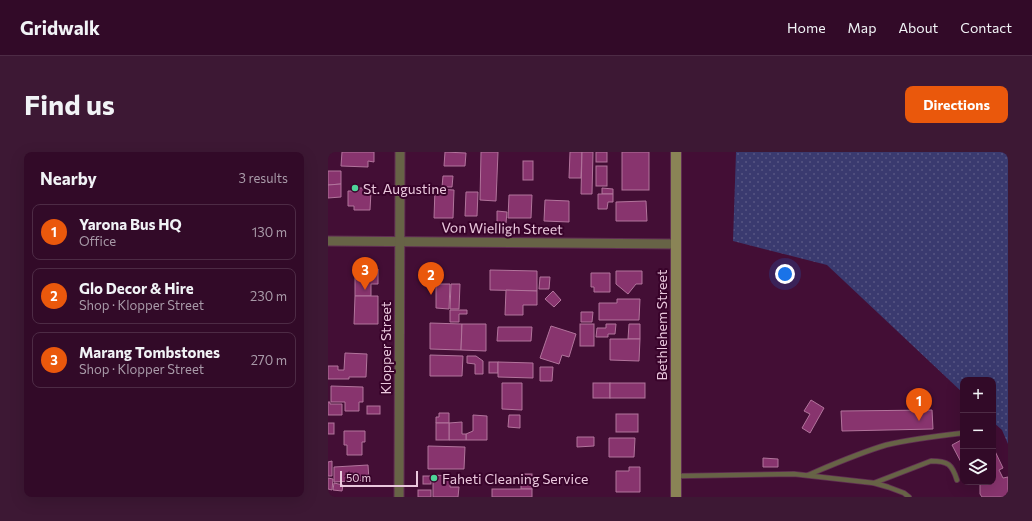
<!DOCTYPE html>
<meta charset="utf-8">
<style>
body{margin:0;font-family:Commissioner,sans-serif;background:#3d1834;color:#f1f3f6}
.controls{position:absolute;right:12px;bottom:12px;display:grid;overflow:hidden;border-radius:8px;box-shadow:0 4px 16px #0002}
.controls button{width:36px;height:36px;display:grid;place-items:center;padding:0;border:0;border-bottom:1px solid #4d2b45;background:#320a28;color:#f1f3f6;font:20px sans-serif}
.scale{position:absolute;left:12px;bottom:10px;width:78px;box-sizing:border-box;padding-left:4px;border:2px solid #eac8dd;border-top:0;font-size:11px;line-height:14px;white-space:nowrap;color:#eac8dd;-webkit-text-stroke:3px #38032a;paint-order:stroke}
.you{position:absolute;left:457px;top:122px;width:14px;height:14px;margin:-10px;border:3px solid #fff;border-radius:50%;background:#1a73e8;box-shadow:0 0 0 6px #1a73e833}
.badge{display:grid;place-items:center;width:26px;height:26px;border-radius:50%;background:#ea580c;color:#fff;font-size:13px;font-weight:700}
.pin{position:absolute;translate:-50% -33px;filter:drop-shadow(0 1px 2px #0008)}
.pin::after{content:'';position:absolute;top:21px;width:14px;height:12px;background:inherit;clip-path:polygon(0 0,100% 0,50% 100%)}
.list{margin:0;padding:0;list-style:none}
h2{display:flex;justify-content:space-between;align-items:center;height:52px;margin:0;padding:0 16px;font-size:17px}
h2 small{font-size:13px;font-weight:400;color:#a89aa8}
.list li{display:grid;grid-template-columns:26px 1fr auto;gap:12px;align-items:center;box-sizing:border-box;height:56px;margin:0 8px 8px;padding:0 8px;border:1px solid #4d2b45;border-radius:8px}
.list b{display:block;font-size:15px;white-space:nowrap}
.list p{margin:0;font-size:13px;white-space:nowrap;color:#a89aa8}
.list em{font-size:13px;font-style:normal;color:#a89aa8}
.icon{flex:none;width:22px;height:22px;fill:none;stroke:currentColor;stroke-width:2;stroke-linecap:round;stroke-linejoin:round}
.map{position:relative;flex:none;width:680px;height:345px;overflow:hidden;border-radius:8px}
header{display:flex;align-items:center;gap:24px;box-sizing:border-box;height:56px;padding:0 20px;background:#320a28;border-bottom:1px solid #4d2b45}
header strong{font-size:19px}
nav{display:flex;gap:22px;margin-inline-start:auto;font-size:14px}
.intro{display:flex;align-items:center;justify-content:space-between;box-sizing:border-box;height:96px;padding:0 24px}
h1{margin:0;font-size:28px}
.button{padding:10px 18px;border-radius:8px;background:#ea580c;color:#fff;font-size:14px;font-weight:700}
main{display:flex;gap:24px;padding:0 24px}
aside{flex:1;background:#320a28;border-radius:8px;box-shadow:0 4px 16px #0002}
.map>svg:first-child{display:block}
.grass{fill:url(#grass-dots)}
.building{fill:#88346e;stroke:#b2749c}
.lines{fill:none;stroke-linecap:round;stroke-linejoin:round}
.service-casing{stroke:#612f53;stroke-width:6}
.minor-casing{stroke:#612f53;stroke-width:11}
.secondary-casing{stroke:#612f53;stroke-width:12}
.service{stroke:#676346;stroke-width:4.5}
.minor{stroke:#676346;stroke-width:9}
.secondary{stroke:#8a8456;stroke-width:10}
.poi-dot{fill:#4ed399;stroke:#38032a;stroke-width:1.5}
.labels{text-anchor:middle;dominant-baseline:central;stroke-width:4;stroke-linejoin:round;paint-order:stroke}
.poi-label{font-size:14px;fill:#eac8dd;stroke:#38032a;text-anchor:start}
.street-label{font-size:14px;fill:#eac8dd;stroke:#38032a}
</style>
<header>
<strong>Gridwalk</strong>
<nav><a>Home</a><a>Map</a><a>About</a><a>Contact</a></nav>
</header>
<div class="intro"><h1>Find us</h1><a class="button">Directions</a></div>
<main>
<aside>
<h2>Nearby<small>3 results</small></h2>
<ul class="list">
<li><span class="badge">1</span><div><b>Yarona Bus HQ</b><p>Office</p></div><em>130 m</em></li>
<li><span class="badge">2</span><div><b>Glo Decor &amp; Hire</b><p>Shop · Klopper Street</p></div><em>230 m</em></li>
<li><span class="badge">3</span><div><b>Marang Tombstones</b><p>Shop · Klopper Street</p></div><em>270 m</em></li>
</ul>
</aside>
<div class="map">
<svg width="680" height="345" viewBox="0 0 680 345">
<defs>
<pattern id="grass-dots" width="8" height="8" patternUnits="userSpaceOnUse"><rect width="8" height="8" fill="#3a3a6f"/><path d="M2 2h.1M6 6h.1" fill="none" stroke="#575583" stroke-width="1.8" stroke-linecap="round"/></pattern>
</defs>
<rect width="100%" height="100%" fill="#430e35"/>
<path class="grass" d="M408,0H680V292L674,278L665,270V228H635V241L499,113L405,89Z"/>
<g class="building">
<path d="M14,0H46V10L40,9V15L13,14Z"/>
<path d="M117,0L138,1L137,14H116Z"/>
<path d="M153,0H170L168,49L152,48Z"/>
<path d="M242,0H254L253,26H241Z"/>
<path d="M254,0H265L264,42H253Z"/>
<rect x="268" y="0" width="11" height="10"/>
<rect x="294" y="0" width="27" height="38"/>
<rect x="195" y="9" width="10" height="19"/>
<rect x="268" y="14" width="11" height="20"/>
<path d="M0,19H13V32L0,33Z"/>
<path d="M115,24H125L124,35H114Z"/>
<path d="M13,32V45L0,46V33Z"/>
<path d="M28,36H38V39H43L42,58H26V54H20V39H28Z"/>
<path d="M274,36L285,37V42H274Z"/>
<path d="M107,37L126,38L125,66H106Z"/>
<path d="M138,40H150L149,64H137Z"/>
<path d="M270,42H285V50H280L279,57H270Z"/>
<path d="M181,43H204L203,66H180Z"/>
<path d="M217,48L241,49V70L216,69Z"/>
<path d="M318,49L319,69H288V50Z"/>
<path d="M169,59L179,60L178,71H169Z"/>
<path d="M27,117H50V132H43V144H27Z"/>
<path d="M162,118L209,119V139L162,138Z"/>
<path d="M288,119H314V132H308L300,142L288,132Z"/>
<path d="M263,121H282V140H266V135H263Z"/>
<path d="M212,125H222L221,137H211Z"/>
<path d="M108,132H122L121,157L108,156Z"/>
<path d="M123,132H132L131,157H122Z"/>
<path d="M178,138L209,139V153H195V163H177Z"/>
<path d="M225,139L233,148L226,155L217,147Z"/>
<path d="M27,144H50V172H26Z"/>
<path d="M289,147H312L311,168H271V151H289Z"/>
<path d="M122,158H139V162H131V170H122Z"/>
<path d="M253,160H265L264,170H253Z"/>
<path d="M102,171L134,172L133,198L102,197Z"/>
<path d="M134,172H158V199L133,198Z"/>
<rect x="252" y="172" width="14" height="22"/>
<path d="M278,172H288L287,182H280V185H268L269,176H278Z"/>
<path d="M301,172H312V187H300Z"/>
<path d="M223,174L248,182L241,205L234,203L231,212L212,206Z"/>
<path d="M170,175H204L203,189H169Z"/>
<path d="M282,187H312L311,209L282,208Z"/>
<path d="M17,201L39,202L38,225H21V227H0V214H10V218H16Z"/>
<path d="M102,203L135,204L134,224H102Z"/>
<path d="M139,204H148L155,209V222H147V212L139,211Z"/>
<rect x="161" y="210" width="9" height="11"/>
<path d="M170,210L205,211V226L170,225Z"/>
<path d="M212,215H225L224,229H212Z"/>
<path d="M174,231H194V258L174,257Z"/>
<rect x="265" y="231" width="17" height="15"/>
<rect x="282" y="231" width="35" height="15"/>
<path d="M3,234L35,235V250H31V259H17V250H3Z"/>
<path d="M483,248L496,256L482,281L474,276L482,262L476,259Z"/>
<path d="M0,250H2V252H14V263H0Z"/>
<rect x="39" y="254" width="13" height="8"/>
<path d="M604,258L605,277L514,279L513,259Z"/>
<path d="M111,261H121V271H108V265H111Z"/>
<rect x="288" y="262" width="22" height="18"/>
<path d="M145,263L159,264V288H138V282L145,279Z"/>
<path d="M181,263H192V276L180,275Z"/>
<path d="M134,270V282H138V288H121V271Z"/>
<rect x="0" y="271" width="6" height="11"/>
<rect x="108" y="271" width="13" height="17"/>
<path d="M16,279H37V290H34V303H19V293H16Z"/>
<path d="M249,285H266V294L249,295Z"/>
<path d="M281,286H307L306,305H281Z"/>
<path d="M635,287V314L624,293Z"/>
<path d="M100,294L137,295L136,317H100Z"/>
<path d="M665,295L675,316L671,318L675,326L680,325V345H654L652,342V330H665Z"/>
<path d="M435,306L450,307V315H435Z"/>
<path d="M4,309V324H0V310Z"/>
<path d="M40,313L41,328L6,330V315Z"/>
<path d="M301,315H312V340H288V319H301Z"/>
<rect x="193" y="322" width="11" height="15"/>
<path d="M105,323L123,324L122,335H131L130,345H105Z"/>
<rect x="95" y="324" width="8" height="8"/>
<path d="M0,326L5,327L4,338L0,337Z"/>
<path d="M6,331L15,333L14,339L5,338Z"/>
<rect x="164" y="337" width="40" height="8"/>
<rect x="90" y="338" width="13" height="7"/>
</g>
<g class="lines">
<defs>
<g id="service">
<path d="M480,323C506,312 531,301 558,293C583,287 609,284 635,281"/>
<path d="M349,324L466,322L546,331L560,335L576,341L581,345"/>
<path d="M546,331L603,309C620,309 624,312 629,328"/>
</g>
<g id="minor">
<path d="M0,89L347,92"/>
<path d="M71,345L72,0"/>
</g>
<path id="secondary" d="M348,345V0"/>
</defs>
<use href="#service" class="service-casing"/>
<use href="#minor" class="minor-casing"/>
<use href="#secondary" class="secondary-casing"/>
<use href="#service" class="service"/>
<use href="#minor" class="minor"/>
<use href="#secondary" class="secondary"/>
</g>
<g class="poi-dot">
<circle cx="27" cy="36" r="4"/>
<circle cx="106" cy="326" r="4"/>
</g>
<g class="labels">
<g class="poi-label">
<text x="35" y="36">St. Augustine</text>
<text x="114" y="326">Faheti Cleaning Service</text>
</g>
<g class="street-label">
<text transform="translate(174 76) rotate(1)">Von Wielligh Street</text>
<text transform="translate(333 173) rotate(-90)">Bethlehem Street</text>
<text transform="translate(57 196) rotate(-90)">Klopper Street</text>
</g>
</g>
</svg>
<div class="controls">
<button>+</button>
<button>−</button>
<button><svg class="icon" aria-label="layers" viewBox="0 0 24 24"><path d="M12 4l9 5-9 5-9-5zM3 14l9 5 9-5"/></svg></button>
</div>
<div class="scale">50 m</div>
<div class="you"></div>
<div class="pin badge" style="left:591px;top:269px">1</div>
<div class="pin badge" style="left:103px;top:143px">2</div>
<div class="pin badge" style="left:37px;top:138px">3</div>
</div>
</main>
